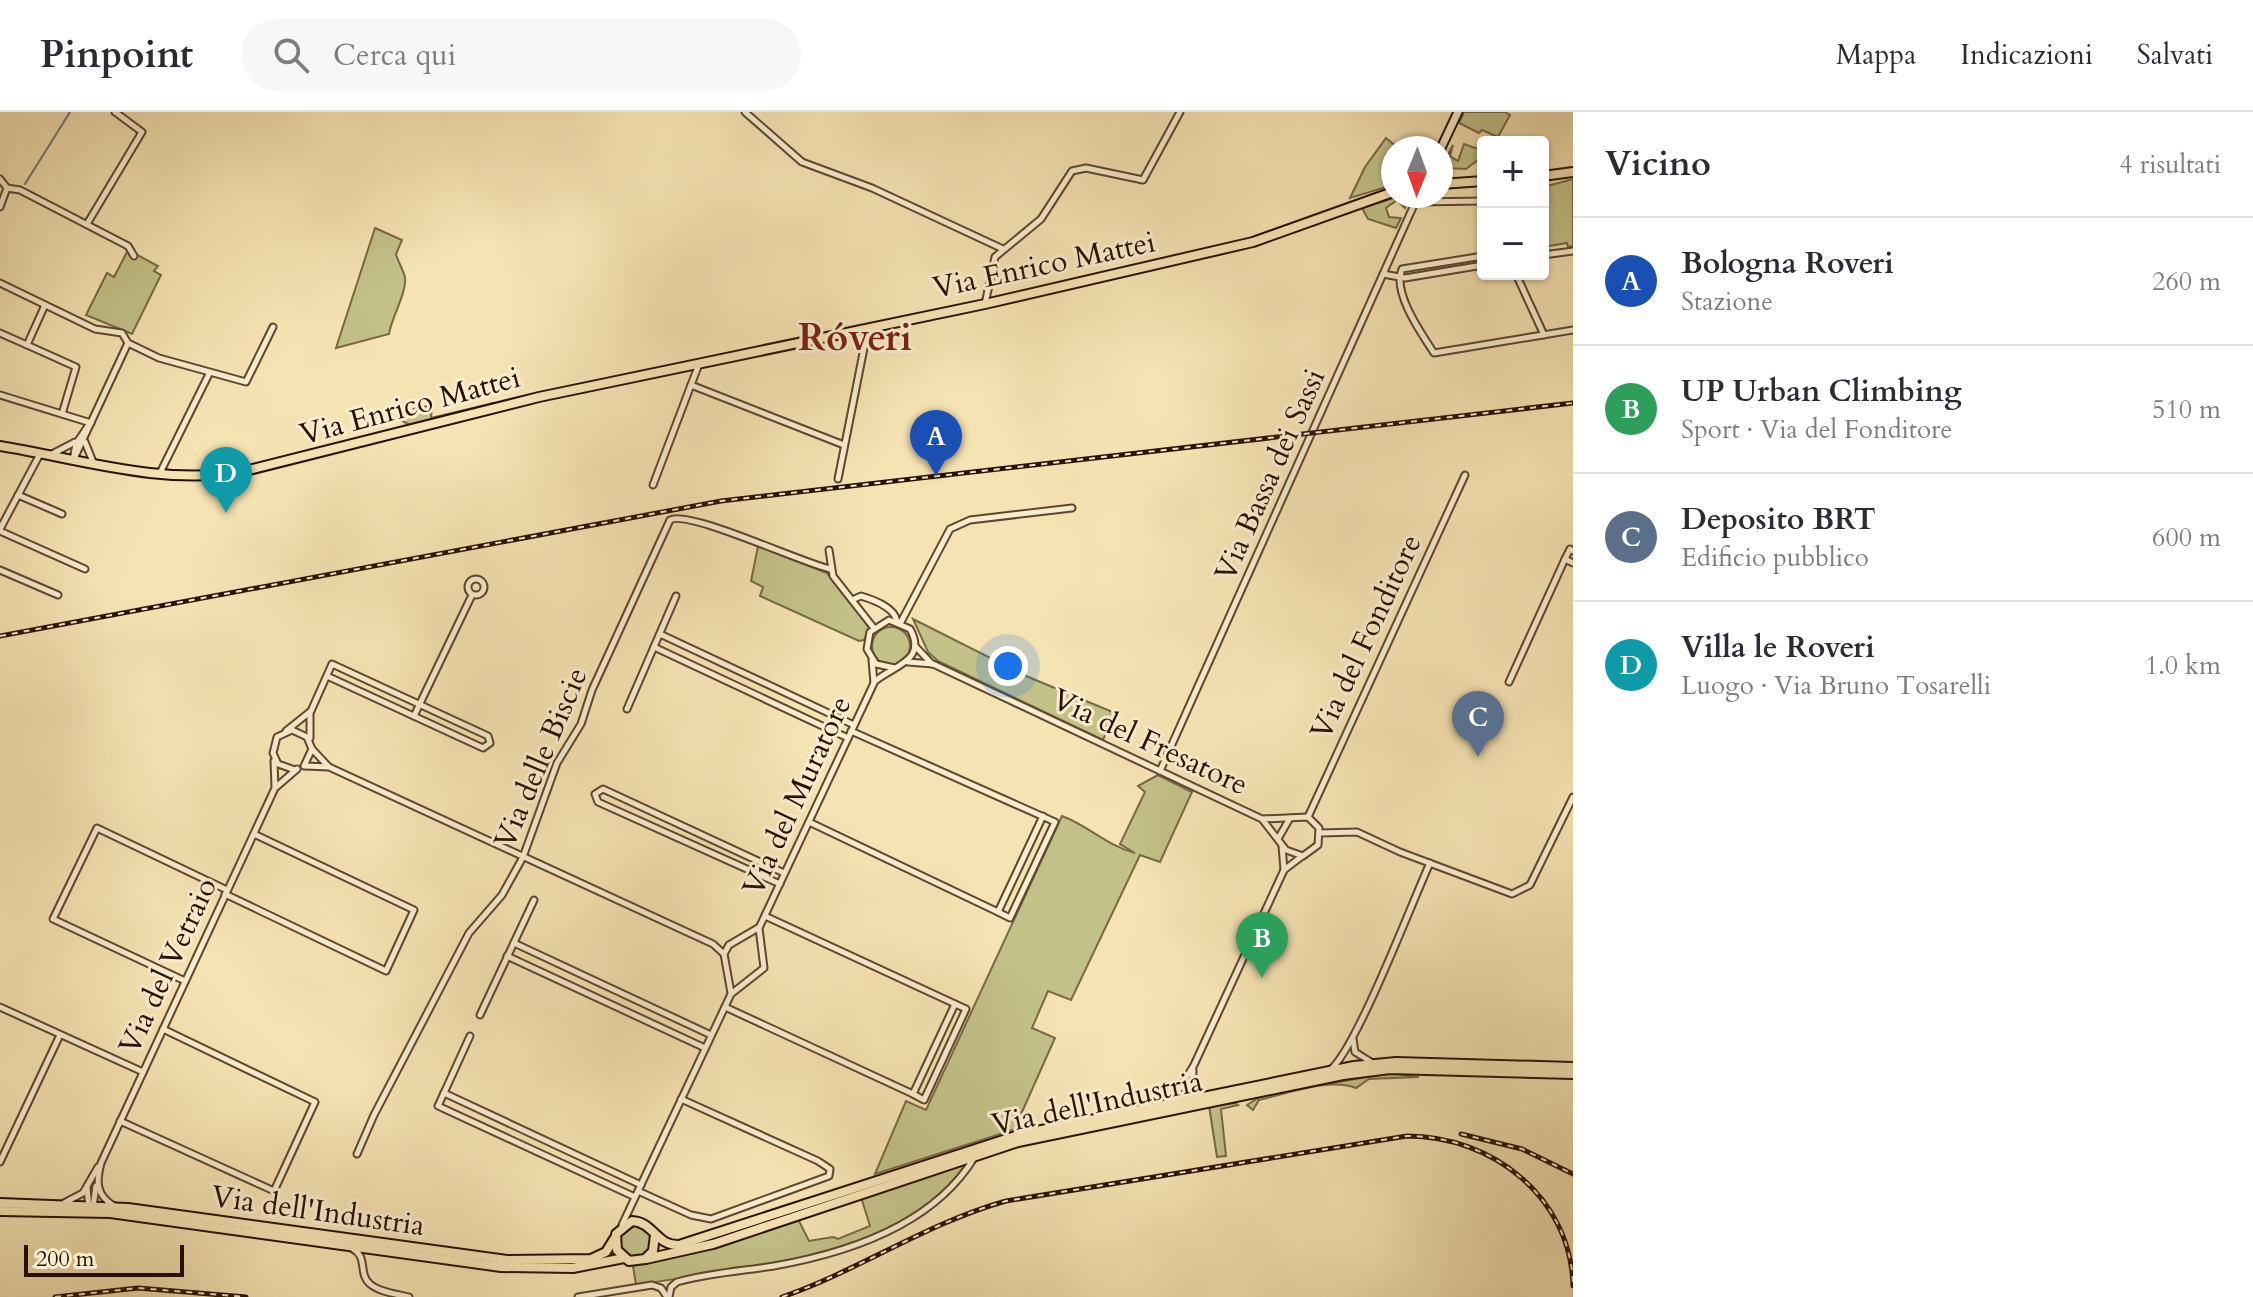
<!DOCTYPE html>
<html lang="it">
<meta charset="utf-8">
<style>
body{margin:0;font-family:Cardo,serif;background:#f7f7f7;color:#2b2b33}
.controls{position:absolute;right:24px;top:24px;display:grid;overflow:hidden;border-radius:8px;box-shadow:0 2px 6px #0004}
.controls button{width:72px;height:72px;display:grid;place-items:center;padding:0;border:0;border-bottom:2px solid #e1e1e2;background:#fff;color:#2b2b33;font:40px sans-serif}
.compass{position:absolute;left:1381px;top:24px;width:72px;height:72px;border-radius:50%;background:#fff;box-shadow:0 2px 6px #0004;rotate:181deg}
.scale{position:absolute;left:24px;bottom:20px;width:160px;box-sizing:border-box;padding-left:8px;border:4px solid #291101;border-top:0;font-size:22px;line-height:28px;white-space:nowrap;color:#291101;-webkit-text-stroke:6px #f9edce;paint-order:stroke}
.you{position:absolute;left:1008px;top:554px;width:28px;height:28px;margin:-20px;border:6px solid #fff;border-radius:50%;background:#1a73e8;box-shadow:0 0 0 12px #1a73e833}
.badge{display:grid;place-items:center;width:52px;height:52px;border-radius:50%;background:#0f766e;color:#fff;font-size:26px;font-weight:700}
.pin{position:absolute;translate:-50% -66px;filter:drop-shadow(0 2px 4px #0008)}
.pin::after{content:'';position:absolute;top:42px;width:28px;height:24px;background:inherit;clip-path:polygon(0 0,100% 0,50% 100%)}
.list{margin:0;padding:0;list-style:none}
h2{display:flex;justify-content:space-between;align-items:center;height:104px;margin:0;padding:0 32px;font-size:34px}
h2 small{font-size:26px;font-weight:400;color:#7c7c81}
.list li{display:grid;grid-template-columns:52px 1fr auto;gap:24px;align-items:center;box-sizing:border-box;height:128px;padding:0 32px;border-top:2px solid #e1e1e2}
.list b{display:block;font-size:30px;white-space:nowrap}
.list p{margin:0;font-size:26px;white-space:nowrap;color:#7c7c81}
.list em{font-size:26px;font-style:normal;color:#7c7c81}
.icon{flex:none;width:44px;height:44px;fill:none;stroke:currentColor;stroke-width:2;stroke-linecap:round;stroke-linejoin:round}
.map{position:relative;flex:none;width:1573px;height:1185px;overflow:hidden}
header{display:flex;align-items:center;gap:48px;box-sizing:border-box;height:112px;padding:0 40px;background:#fff;border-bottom:2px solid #e1e1e2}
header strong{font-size:38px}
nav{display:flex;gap:44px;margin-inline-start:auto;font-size:28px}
.search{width:560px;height:72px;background:#f7f7f7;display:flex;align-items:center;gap:20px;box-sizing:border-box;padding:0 28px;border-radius:44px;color:#7c7c81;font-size:30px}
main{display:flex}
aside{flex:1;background:#fff}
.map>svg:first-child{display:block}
.green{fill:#c3c188;stroke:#766944;stroke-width:2}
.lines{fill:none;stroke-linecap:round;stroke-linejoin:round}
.stream{stroke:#72776f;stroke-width:2}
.minor-casing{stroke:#5c462e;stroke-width:9}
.secondary-casing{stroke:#291101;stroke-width:11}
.primary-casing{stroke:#291101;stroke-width:12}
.minor{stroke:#f9edce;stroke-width:5}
.secondary{stroke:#f9edce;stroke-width:7}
.primary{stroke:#f6e3b3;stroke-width:8}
.rail-casing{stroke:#291101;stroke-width:5}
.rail{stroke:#f9edce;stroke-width:2;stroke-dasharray:6;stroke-linecap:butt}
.labels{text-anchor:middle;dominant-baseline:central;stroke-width:6;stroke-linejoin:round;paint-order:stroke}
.street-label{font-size:30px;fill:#291101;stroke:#f9edce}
.district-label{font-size:38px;font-weight:bold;fill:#7a1f14;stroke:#f9edce}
</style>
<header>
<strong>Pinpoint</strong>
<div class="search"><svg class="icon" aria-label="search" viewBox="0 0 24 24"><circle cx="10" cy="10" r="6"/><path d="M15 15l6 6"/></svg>Cerca qui</div>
<nav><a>Mappa</a><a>Indicazioni</a><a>Salvati</a></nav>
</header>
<main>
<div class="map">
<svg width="1573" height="1185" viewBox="0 0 1573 1185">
<rect width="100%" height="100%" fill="#f6e3b3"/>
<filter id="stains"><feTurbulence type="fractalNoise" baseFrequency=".0025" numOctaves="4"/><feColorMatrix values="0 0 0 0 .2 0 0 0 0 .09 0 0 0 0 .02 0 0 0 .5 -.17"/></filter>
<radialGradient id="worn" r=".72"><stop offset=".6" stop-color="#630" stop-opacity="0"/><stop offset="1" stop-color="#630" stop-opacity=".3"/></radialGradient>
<g class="green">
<path d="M1464,0H1505L1510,3L1498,25L1482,18L1479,21L1459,11Z"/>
<path d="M1386,26L1398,36H1393V73L1350,86L1365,55Z"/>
<path d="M1464,32L1481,38L1483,44L1466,57L1446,56L1445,48L1453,33L1450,44L1458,49Z"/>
<path d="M1573,67V134L1568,135L1567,131L1544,135L1543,90H1548L1547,74Z"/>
<path d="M1400,84L1408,86L1405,96L1397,88L1386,96L1389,105L1401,106L1396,116L1368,107L1362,96Z"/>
<path d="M375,116L402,128L396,142C398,150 404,159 405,166C407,180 391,207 389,222L336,236Z"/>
<path d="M128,138L158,154L154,159L161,163L132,222L86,203L107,161L114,165Z"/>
<path d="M494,291L410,313L398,307L399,302L417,301L414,297L432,293L431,306Z"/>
<path d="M758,434L827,461L865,507L869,517L864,528L859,529L760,484L763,475L751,469Z"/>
<path d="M913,507L1026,564L1115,601L1103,628L938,549L928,540Z"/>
<circle cx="891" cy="534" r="19"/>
<path d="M1158,663L1192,680L1160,750L1140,743L1071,888L1048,879L1032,916L1055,926L1018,1009L1019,1016L875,1062L906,989L926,998L1062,704C1089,714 1107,734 1135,741L1120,732L1145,680L1138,674Z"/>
<path d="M1388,961L1419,965L1369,967L1356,976C1330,965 1287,982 1259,988L1253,998L1247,993L1261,984Z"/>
<path d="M1235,991L1238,993L1221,997L1226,1044L1217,1045L1209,994Z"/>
<path d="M967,1050C904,1147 740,1156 636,1173L633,1154L711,1136L798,1107L809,1129L833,1125L838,1127L870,1114L861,1085Z"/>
<circle cx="635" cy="1130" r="16"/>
</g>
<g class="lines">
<path class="stream" d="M25,72L70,0"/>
<defs>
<g id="minor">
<path d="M745,0L802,50L872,76L1003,137"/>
<path d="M0,67L7,76L0,95"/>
<path d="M7,76L20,78L128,134L134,144"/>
<path d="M1416,90L1483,89"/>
<path d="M87,112L142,20L115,0"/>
<path d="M1543,143L1573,139"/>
<path d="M1483,144L1402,157C1392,180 1421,221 1434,241L1573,218"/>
<path d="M1383,162L1405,166L1483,153"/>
<path d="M1516,162L1544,223"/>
<path d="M0,171L95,217L122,221L128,231L159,246L246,270L273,215"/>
<path d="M985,192L995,145L1041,107L1072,59L1086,56L1143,68L1180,0"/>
<path d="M45,193L27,233L76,255L62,302"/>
<path d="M0,221L27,233"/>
<path d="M691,273L844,333"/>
<path d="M0,283L91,311"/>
<path d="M85,330L93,350"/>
<path d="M52,342L75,330"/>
<path d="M73,348L76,332L90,311"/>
<path d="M73,349L128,231"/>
<path d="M160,361L209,262"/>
<path d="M838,367L868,216"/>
<path d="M653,373L699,252"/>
<path d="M18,383L62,402"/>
<path d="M0,417L40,342"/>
<path d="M0,419L85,457"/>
<path d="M829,438L833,464L873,515"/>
<path d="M1565,447L1573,451"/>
<path d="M0,458L58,483"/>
<circle cx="476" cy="475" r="8"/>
<path d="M852,488L861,484C874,488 894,495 897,509"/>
<path d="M901,510L950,417L970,408L1072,396"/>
<path d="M660,522L854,613"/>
<path d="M915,534L932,552"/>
<path d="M654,535L848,626"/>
<path d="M908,550L933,552L1262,707L1286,738L1303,744L1318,733L1319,716L1308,705L1262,707"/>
<path d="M874,570C892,554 928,549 910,517L889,508L870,520L867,537L876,552L895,556"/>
<path d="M1509,570L1565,447L1570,437L1573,439"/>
<path d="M627,597L676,484"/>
<path d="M414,604L472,483"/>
<path d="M286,619L311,599L332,552L488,624L490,631L483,636L327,564"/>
<path d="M851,619L1055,710L1010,806L998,800"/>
<path d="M310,626V600"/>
<path d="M274,649L275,675"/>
<path d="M304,654L312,637"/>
<path d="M305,654L329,655L713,832L724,842"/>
<path d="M295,658L278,652L273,641L277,625L292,618L307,625L312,637L328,654"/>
<path d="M1160,659L1418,84"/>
<path d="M1308,705L1465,363"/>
<path d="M809,710L998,800L1043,704"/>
<path d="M1320,721L1357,720L1400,740L1512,782L1530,773L1573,685"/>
<path d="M1279,725L1290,706"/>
<path d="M1282,734L1284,758L1301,745"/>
<path d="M780,772L598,690L595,682L603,677L784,761"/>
<path d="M225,782L386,859L414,798L254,722"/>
<path d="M765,804L966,897L924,988L913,982"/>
<path d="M514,831L711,923"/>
<path d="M507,844L705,936"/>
<path d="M185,869L53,807L97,716L227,778"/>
<path d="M731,881L724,842L729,833L758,816"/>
<path d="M0,895L143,960"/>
<path d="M725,895L913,982L955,892"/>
<path d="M480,903L534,788"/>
<path d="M1353,927L1355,940L1371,950"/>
<path d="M1330,958C1356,938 1412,790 1430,751"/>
<path d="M444,981L470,924"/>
<path d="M1192,988L1193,958"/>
<path d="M1165,991L1178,979L1194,953L1284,758"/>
<path d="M120,1009L274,1079L315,990L163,917"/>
<path d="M357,1042L374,1003L469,821L502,783L523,745L557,651L581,612L592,578L670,408C687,397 802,451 830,457"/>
<path d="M0,1050L60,923"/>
<path d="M87,1075L89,1097"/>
<path d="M638,1079L691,1103L711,1107L829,1064L830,1057L818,1049L681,987"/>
<path d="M635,1085L438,994L444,981L641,1073"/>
<path d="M64,1091L83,1081L98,1055"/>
<path d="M114,1094C96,1083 96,1070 101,1051L275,676L297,657"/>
<path d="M93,1095L96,1074"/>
<path d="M622,1113L731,882L764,856L759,816L874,571L872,548"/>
<path d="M353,1137C368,1145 358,1162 370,1172C379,1180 397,1182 409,1185"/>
<path d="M578,1185L652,1173L661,1176L667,1185"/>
<path d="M669,1185L671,1175L677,1170C709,1161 742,1159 774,1154C848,1141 933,1113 974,1046"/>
</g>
<path id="secondary" d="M1441,36L1458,0"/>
<g id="primary">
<path d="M1543,64L1573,60"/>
<path d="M1441,72L1483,69"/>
<path d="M0,334C80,347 159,373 241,360L539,285L985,192L1253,130L1393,80"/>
<path d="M0,1091L128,1096L507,1148L591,1147L606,1140L614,1127"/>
<path d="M0,1099L110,1101L501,1155L573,1156L624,1146"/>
<path d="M655,1123L653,1139L645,1147L629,1149L617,1138L616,1122L632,1109C654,1110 656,1134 679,1133L1022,1022L1354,954L1396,950L1573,955"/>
<path d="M646,1147L713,1132L1018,1030L1343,963L1390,957L1573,962"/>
</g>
</defs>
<use href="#minor" class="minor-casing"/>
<use href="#secondary" class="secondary-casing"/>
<use href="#primary" class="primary-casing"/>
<use href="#minor" class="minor"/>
<use href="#secondary" class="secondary"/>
<use href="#primary" class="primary"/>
<defs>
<g id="rail">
<path d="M0,524L721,389L1573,291"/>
<path d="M1461,1022L1522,1037L1573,1062"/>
<path d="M55,1185L138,1176L246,1185"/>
<path d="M782,1185C860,1158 927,1111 1006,1089L1407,1024C1492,1024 1571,1085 1573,1174"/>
</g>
</defs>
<use href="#rail" class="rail-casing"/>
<use href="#rail" class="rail"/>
</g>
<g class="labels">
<g class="street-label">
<text transform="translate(1044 153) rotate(-12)">Via Enrico Mattei</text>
<text transform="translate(410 294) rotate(-15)">Via Enrico Mattei</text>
<text transform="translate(1270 363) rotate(-66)">Via Bassa dei Sassi</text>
<text transform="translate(1366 525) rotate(-65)">Via del Fonditore</text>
<text transform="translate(1150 630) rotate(25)">Via del Fresatore</text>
<text transform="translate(541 646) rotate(-67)">Via delle Biscie</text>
<text transform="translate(797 684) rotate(-65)">Via del Muratore</text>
<text transform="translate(168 854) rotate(-65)">Via del Vetraio</text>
<text transform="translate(1097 991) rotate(-12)">Via dell'Industria</text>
<text transform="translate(318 1099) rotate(8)">Via dell'Industria</text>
</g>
<g class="district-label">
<text x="855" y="226">Róveri</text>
</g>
</g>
<rect width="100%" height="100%" filter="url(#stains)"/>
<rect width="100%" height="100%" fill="url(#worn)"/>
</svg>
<div class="controls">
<button>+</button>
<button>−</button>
</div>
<svg class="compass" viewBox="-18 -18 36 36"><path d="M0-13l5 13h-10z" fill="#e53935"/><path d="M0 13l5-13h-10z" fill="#7c7c81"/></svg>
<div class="scale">200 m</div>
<div class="you"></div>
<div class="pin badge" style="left:936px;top:364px;background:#1a4fb4">A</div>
<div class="pin badge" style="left:1262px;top:866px;background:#2e9e5b">B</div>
<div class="pin badge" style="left:1478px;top:645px;background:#5c6f8a">C</div>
<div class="pin badge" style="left:226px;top:401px;background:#0f9aa8">D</div>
</div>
<aside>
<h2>Vicino<small>4 risultati</small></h2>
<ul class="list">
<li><span class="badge" style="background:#1a4fb4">A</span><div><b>Bologna Roveri</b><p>Stazione</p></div><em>260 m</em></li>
<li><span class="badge" style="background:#2e9e5b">B</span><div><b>UP Urban Climbing</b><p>Sport · Via del Fonditore</p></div><em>510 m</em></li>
<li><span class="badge" style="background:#5c6f8a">C</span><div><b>Deposito BRT</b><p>Edificio pubblico</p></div><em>600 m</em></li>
<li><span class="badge" style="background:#0f9aa8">D</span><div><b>Villa le Roveri</b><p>Luogo · Via Bruno Tosarelli</p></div><em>1.0 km</em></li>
</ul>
</aside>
</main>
